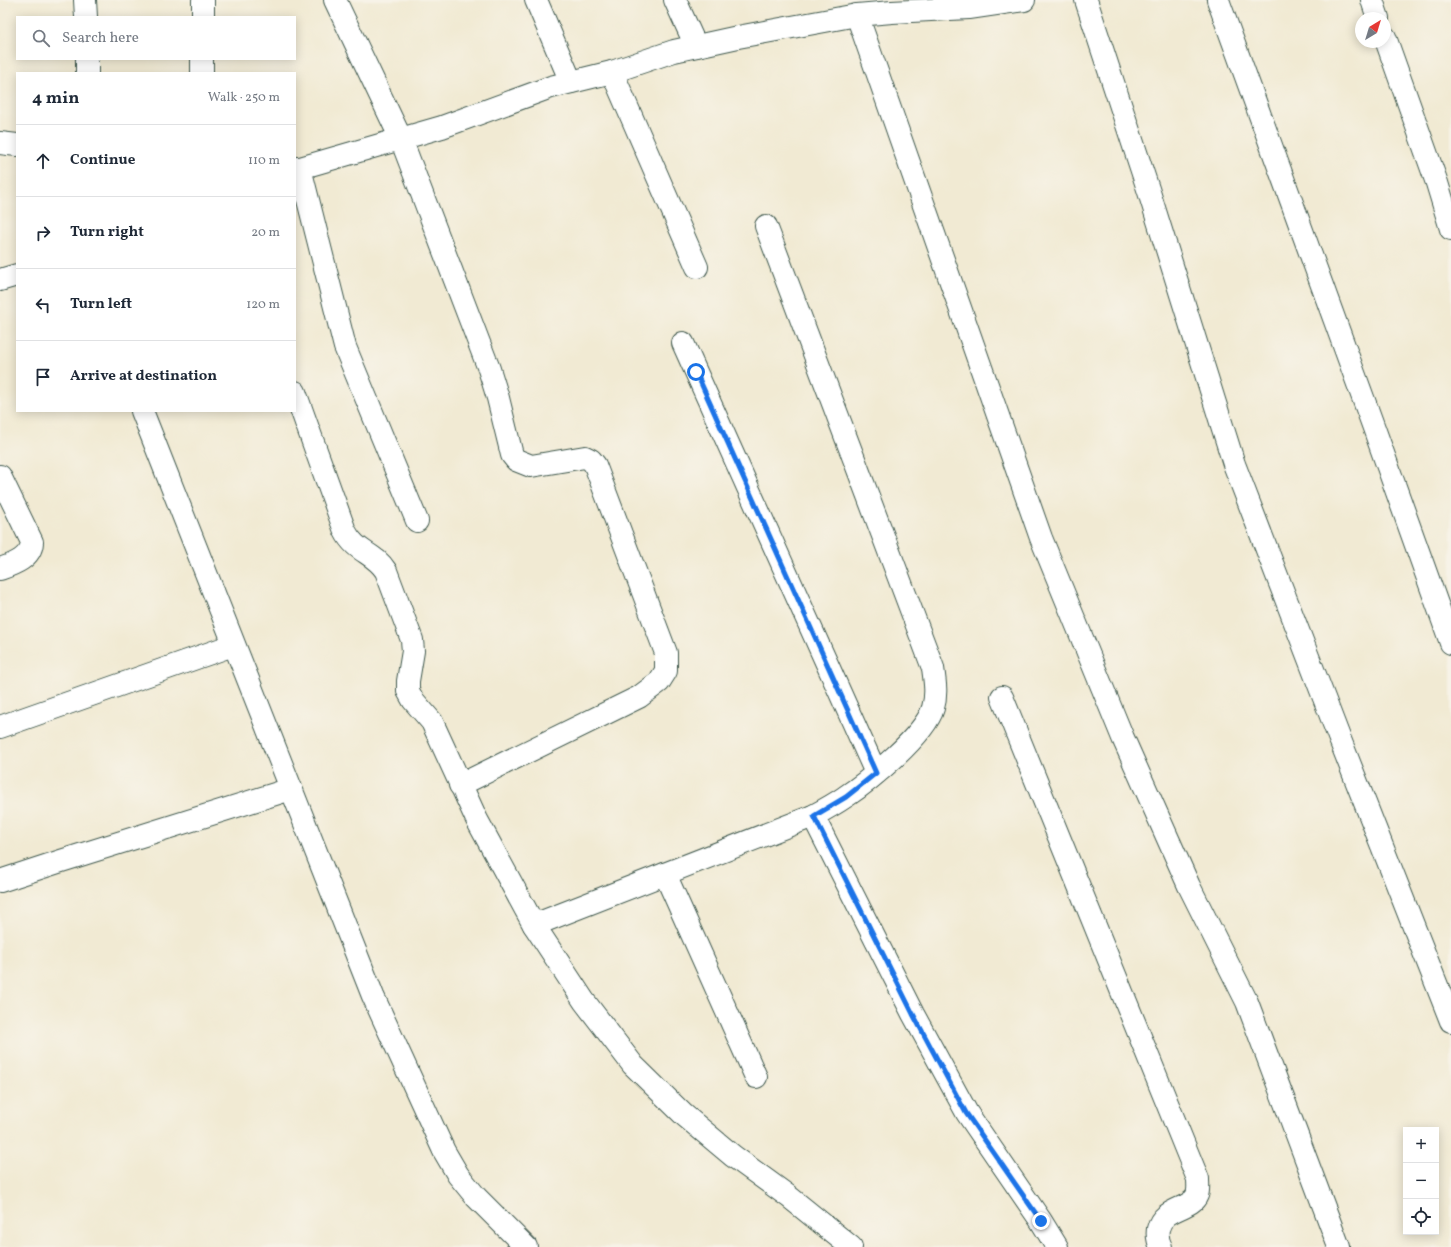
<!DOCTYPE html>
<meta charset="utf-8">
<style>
body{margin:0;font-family:Vollkorn,serif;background:#f6f6f7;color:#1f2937}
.controls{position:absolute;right:12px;bottom:12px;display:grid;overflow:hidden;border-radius:0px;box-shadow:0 2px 10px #0003}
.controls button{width:36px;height:36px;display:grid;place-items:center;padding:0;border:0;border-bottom:1px solid #e0e1e3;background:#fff;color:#1f2937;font:20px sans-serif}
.compass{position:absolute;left:1355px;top:12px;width:36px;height:36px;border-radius:50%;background:#fff;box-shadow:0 2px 10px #0003;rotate:38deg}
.stop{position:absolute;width:12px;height:12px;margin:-9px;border:3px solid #1a73e8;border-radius:50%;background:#fff}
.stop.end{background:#1a73e8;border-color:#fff;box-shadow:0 1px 4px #0008}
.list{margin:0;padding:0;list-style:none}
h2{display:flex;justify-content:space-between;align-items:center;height:52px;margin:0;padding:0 16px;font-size:17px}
h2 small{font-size:13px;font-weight:400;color:#747a83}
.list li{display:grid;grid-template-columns:26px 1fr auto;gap:12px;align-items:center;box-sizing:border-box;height:72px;padding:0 16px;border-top:1px solid #e0e1e3}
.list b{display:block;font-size:15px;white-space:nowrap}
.list em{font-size:13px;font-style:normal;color:#747a83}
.icon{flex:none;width:22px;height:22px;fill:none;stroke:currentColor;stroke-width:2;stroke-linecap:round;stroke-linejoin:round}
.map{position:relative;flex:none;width:1451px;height:1247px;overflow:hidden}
.search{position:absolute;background:#fff;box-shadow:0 2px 10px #0003;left:16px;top:16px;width:280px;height:44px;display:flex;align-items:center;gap:10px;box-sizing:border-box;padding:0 14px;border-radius:0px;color:#747a83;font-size:15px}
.panel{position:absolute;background:#fff;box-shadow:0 2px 10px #0003;left:16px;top:72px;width:280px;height:340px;border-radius:0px}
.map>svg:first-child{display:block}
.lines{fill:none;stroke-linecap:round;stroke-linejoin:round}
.minor-casing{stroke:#3e574c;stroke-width:24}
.minor{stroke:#fff;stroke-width:22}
.route{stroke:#1a73e8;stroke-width:5}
</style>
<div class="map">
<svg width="1451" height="1247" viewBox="0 0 1451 1247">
<rect width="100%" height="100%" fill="#f7f3e8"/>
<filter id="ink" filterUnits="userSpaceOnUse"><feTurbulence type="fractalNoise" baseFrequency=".025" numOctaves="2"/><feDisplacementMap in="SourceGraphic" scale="8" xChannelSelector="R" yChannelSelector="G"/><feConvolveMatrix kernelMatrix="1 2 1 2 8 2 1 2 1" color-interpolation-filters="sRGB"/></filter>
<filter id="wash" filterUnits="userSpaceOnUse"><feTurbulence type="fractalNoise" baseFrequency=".012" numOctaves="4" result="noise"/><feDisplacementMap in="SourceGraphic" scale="16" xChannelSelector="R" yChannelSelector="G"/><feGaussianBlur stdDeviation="0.9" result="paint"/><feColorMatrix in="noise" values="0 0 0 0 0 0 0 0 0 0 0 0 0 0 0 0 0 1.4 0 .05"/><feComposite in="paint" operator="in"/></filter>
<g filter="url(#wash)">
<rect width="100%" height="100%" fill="#f1ead3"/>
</g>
<g filter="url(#ink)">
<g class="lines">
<defs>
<g id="minor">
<path d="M85,0L86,17"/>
<path d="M335,0L401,139L489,369L498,398L512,455L516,460L531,466L585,457L591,460L595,465L666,653V671L659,682L639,697L460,785"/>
<path d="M536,0L571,82"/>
<path d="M675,0L696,46"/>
<path d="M1086,0L1149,192L1234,464L1339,737L1451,1021"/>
<path d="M1218,0L1374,428L1451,643"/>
<path d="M1372,0L1378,18"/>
<path d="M857,15L1041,538L1123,738L1189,886L1247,1002L1339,1247"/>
<path d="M203,17V0"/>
<path d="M1385,37L1437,183L1451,229"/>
<path d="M87,59V73"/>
<path d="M612,72L697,267"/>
<path d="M202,73V59"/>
<path d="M0,143L17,145"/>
<path d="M295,168H300L442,127L551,87L612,72L674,51L738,37L857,15L892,12L969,8L1024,0"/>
<path d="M300,168L345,347L417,521"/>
<path d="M0,280L17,275"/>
<path d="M683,343L876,773"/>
<path d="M295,392L345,531C356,553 374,552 386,571L412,640L413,651L408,681V691L413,700L432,722L477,820L534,925L584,1001L633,1065L684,1115L733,1156L788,1196L851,1247"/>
<path d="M142,411L373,996L444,1151L458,1175L476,1197L526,1247"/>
<path d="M0,476L32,542C31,558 14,564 0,569"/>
<path d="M1002,697L1198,1179C1198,1184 1199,1190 1197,1195C1191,1210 1163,1207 1158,1229C1157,1235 1158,1241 1161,1247"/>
<path d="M0,727L233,645"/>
<path d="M813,816L913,1014L967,1113L1041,1221L1057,1247"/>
<path d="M665,874L756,1077"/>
<path d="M0,881L61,861L291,789"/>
<path d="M534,925L813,816C824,810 835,804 845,797C869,781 925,735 933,708C937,695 935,682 933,668L766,226"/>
</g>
</defs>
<use href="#minor" class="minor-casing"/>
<use href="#minor" class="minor"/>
</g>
</g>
<g class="lines" filter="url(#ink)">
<path class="route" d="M696,372L876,773L846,797L814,816L913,1014L966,1113L1041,1221"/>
</g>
</svg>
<div class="controls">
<button>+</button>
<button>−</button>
<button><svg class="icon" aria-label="locate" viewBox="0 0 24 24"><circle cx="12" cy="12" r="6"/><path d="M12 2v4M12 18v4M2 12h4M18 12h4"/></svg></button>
</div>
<svg class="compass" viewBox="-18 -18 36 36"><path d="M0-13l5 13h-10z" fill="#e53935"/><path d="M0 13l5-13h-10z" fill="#747a83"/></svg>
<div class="stop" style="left:696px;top:372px"></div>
<div class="stop end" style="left:1041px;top:1221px"></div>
<div class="search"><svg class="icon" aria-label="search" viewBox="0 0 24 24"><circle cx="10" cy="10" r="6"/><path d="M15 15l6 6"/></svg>Search here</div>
<section class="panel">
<h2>4 min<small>Walk · 250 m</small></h2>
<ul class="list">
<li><svg class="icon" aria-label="ahead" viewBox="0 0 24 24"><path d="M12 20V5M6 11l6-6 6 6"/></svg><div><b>Continue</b></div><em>110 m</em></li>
<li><svg class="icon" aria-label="right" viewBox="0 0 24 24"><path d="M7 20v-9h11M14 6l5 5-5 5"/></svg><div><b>Turn right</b></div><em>20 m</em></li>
<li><svg class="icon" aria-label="left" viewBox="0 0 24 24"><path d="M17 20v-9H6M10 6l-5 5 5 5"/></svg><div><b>Turn left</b></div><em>120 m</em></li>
<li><svg class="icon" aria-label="arrive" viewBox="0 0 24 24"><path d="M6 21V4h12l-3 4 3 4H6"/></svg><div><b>Arrive at destination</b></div></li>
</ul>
</section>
</div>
